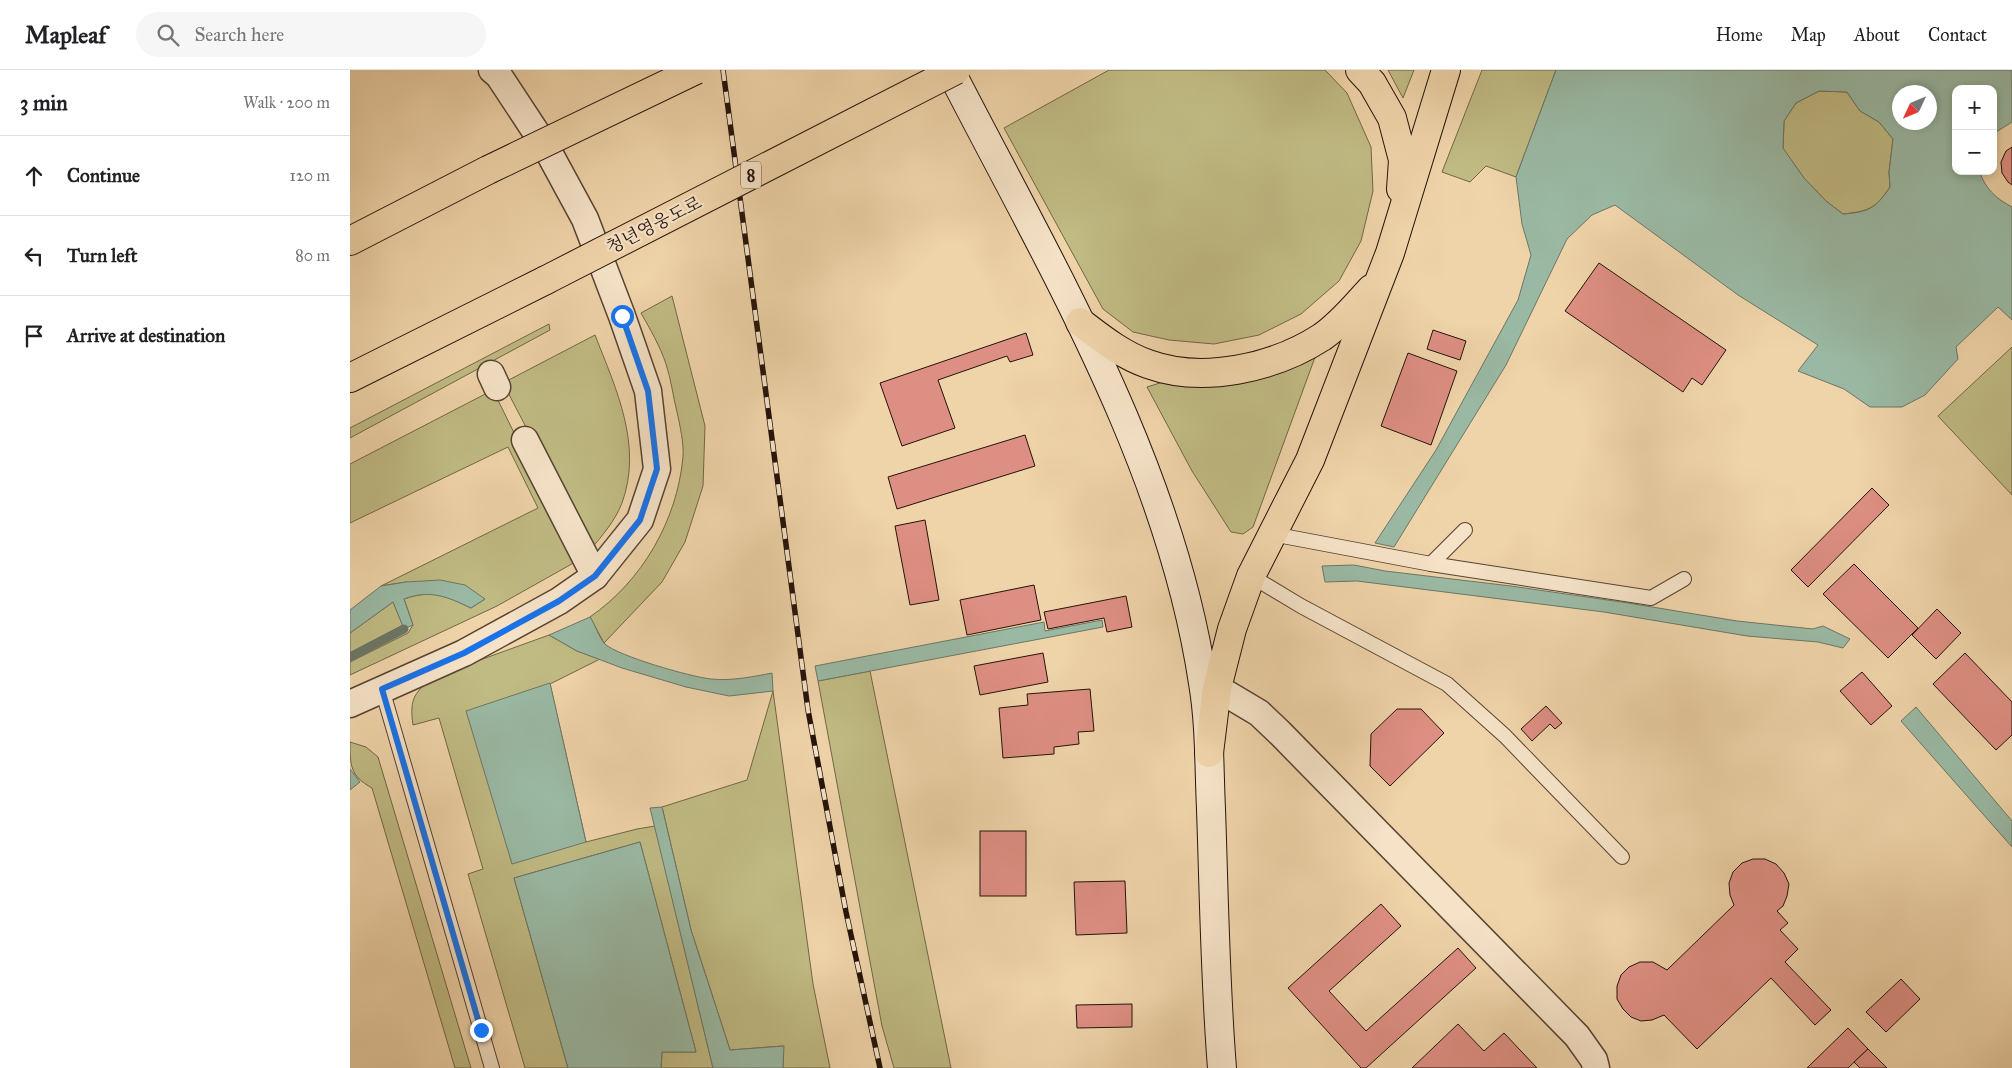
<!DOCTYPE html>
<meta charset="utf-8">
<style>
body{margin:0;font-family:"IM FELL Great Primer","Noto Serif KR",serif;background:#f6f6f6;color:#202124}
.controls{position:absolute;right:15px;top:15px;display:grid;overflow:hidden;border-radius:10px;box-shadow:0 2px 8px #0003}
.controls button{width:45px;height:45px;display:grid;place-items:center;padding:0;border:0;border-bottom:1px solid #e0e0e0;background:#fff;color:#202124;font:25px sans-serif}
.compass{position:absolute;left:1542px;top:15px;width:45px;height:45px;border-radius:50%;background:#fff;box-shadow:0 2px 8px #0003;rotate:226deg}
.stop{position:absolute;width:15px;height:15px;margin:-11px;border:4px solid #1a73e8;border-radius:50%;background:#fff}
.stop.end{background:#1a73e8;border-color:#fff;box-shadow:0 1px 5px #0008}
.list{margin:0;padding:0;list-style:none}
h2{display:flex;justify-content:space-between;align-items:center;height:65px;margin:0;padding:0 20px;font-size:21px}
h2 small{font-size:16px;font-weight:400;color:#757577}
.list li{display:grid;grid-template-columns:32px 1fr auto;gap:15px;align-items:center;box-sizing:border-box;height:80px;padding:0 20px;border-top:1px solid #e0e0e0}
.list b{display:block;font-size:19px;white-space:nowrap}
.list em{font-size:16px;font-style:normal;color:#757577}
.icon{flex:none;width:28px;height:28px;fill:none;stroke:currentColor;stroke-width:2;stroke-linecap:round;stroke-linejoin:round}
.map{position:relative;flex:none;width:1662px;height:998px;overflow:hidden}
header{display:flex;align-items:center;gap:30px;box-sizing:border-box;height:70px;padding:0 25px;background:#fff;border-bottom:1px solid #e0e0e0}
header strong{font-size:24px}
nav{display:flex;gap:28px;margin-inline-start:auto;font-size:18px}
.search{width:350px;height:45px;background:#f6f6f6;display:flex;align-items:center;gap:12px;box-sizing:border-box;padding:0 18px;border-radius:28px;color:#757577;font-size:19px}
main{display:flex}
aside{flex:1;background:#fff}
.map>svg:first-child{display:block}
.green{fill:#c0ba83;stroke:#726646}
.water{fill:#9ab9a4;stroke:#6b7766;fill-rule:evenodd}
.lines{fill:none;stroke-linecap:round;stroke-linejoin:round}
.stream{stroke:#6b7766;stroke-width:9}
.building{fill:#de8f83;stroke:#24130a}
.lane-casing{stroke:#574332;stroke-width:16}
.street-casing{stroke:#574332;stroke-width:29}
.secondary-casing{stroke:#24130a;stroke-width:30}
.highway-casing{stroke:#24130a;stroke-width:30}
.lane{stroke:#f5e2c7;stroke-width:14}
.street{stroke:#f5e2c7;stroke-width:26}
.secondary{stroke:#f5e2c7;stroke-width:28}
.highway{stroke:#efd3a9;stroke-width:28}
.rail-casing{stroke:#24130a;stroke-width:5.5}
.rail{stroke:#f5e2c7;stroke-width:4;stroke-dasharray:11;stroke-linecap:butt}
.highway-bridge-casing{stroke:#24130a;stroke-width:30;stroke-linecap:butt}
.highway-bridge{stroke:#efd3a9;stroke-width:28}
.route{stroke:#1a73e8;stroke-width:6}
.labels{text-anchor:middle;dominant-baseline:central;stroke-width:4.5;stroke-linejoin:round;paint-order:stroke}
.shield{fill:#f5e2c7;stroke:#635143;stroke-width:1}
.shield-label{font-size:16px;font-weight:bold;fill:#24130a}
.street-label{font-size:18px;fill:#24130a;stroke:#f5e2c7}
</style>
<header>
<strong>Mapleaf</strong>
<div class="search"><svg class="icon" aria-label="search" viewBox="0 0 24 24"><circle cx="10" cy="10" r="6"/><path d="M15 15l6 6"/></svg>Search here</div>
<nav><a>Home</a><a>Map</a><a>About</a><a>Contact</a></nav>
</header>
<main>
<aside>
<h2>3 min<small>Walk · 200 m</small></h2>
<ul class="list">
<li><svg class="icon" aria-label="ahead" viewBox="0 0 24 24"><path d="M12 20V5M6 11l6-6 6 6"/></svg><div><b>Continue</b></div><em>120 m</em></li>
<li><svg class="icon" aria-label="left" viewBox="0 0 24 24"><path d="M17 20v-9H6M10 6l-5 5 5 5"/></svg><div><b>Turn left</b></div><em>80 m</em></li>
<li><svg class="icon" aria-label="arrive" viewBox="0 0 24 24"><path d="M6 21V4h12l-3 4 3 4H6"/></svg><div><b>Arrive at destination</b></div></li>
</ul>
</aside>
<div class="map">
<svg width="1662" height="998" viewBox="0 0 1662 998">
<rect width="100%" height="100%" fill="#efd3a9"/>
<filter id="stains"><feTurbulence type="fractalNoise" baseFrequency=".004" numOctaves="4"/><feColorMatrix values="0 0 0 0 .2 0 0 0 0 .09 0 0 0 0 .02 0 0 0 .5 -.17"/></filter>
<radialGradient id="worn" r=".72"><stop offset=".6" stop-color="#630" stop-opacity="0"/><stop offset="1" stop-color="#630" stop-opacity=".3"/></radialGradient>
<g class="green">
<path d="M759,0H975L997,23L1021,77L1023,121L1011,171L989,211L951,244L909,265L864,274L819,270L783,262L753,239L654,58Z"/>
<path d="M1038,0H1064L1053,28Z"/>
<path d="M1132,0H1206L1166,107L1136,96L1120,112L1092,102Z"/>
<path d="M1469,21L1497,22L1510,41L1529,52L1543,69L1539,102L1540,117C1525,139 1519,141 1493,144L1476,131L1454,108L1433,79L1434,51L1446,33Z"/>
<path d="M322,226L355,356L353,416L335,472L312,512L254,573L240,547C292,511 327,451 333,387C334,373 330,356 327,342C323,326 321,309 316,294C310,276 300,259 291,243Z"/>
<path d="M199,254L200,260L0,368V358Z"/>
<path d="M245,265C266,319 293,375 272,433C265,451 252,466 240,480L153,313Z"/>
<path d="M1662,277V425L1588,346Z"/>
<path d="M968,279L903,457L893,464L881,462L842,401L797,317L813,312Z"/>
<path d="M143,320L227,491L147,536L0,605V592L58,563L63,555L54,529C82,519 96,526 121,538L135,529L56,512L31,516L188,438L158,377L0,453V394Z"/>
<path d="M43,532L53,555L0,583V563Z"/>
<path d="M199,565L227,581L250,589L200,614L236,772L287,759L305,756L363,998H311L312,982H346L290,772L164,808L218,998H175L118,804L133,799L89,648L63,655C59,628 65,621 86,606Z"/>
<path d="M520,601L601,998H544L532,956L468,611Z"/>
<path d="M423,621L463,914L480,998H433V976L380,980L341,860L312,737L397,710Z"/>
<path d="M0,672L16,677L28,687L121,998H105L22,718C0,706 0,695 0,672Z"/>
</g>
<g class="water">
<path d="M1206,0H1662V52L1643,64V19H1606V101H1629C1636,119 1645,128 1662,137V250L1648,237L1606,277L1608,289L1575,325L1552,337H1520L1494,319L1448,301L1468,275L1388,225L1265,135L1242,145L1217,169L1156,295L1044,477L1025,473L1086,380L1168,230L1181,185L1172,154L1166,107ZM1469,21L1497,22L1510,41L1529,52L1543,69L1539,102L1540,117C1525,139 1519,142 1493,144L1476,131L1454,108L1433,78L1434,51L1446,33ZM1550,22H1580V52H1550Z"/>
<path d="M1004,495L1035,501L1161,516L1278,533L1387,551L1463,559L1473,556L1500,569L1493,578L1468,572L1397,566L1254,542L1007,511L975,512L972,496Z"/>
<path d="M90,510L115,515L135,529L121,538C98,527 80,519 54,529L63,555L54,559L43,532L0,563V540L31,516L56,512Z"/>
<path d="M240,547C245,554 249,568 255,574C268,586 341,607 361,609C381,611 402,607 422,603L423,621L379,626L336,617L272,598L227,581L199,565Z"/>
<path d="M752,550L753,557L468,611L465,596L694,552L695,561Z"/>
<path d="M200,613L236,772L162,794L116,641Z"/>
<path d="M1566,637L1662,751V777L1551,651Z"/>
<path d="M0,699L10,712L0,720Z"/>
<path d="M312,737L341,860L380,980L434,976L433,998H363L300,738Z"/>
<path d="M290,772L346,982H312L311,998H218L164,808Z"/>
</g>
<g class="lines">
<path class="stream" d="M0,587L54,559"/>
</g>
<g class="building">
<path d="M1662,77V115L1658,112L1652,103L1651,92L1656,81Z"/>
<path d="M1249,193L1376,280L1352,315L1342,308L1333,322L1215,241Z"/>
<path d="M1083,260L1116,271L1110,290L1077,279Z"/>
<path d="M676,263L683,285L660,292L657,286L588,310L605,358L552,376L530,313Z"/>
<path d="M1058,283L1107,301L1081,375L1031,356Z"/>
<path d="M675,365L685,396L547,439L538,407Z"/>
<path d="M1522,418L1539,435L1458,517L1441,500Z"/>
<path d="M575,450L589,530L560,535L545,456Z"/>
<path d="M1504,494L1568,558L1538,588L1473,524Z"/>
<path d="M684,515L691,550L617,565L610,530Z"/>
<path d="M776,526L782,557L757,562L754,548L698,559L694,542Z"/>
<path d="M1587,539L1611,563L1586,589L1562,565Z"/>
<path d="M693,583L698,612L630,625L624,596Z"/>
<path d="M1615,583L1662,632V665L1646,680L1583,614Z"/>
<path d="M1512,602L1542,636L1521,655L1490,621Z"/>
<path d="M740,619L744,661L728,662L729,674L704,677V684L653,688L649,638L678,635L677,624Z"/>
<path d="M1196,636L1212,653L1205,659L1200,654L1182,671L1171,659Z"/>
<path d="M1047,639H1071L1094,663L1040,716L1020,696L1021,664Z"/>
<rect x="630" y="761" width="46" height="65"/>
<path d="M1403,789H1415L1426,794L1434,803L1439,814L1437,826L1433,836L1427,841L1438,853L1430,860L1448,879L1435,892L1481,940L1465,955L1421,908L1347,979L1314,945L1302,950L1291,951L1281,947L1273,939L1267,929V916L1271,905L1279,897L1290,892H1303L1317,900L1384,835L1380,825L1379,813L1383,802L1392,793Z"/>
<path d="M775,811L777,863L726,865L724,812Z"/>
<path d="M1031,834L1051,856L979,921L1016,961L1108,878L1126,898L1016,998H1011L938,918Z"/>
<path d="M1551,909L1570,929L1536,962L1516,942Z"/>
<path d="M782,934V957L727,958L726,935Z"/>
<path d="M1108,954L1134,981L1154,963L1187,998H1062Z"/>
<path d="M1498,958L1518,979L1498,998H1457Z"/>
<path d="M1518,979L1537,998H1510L1504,992Z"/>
</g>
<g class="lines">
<defs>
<g id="lane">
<path d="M922,464L1081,494L1301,528L1334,509"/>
<path d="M1081,494L1115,460"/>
<path d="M901,506L951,536L1097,614L1155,666L1272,787"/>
<path d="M32,619L142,998"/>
</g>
<g id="street">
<path d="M141,304L147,317"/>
<path d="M175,370L245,506"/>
<path d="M867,618L909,643L930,663L1227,966L1244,990L1246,998"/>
<path d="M0,634L114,583L209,531L245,506L290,450L307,399L298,321L272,246L235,149L197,79L149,6L142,0"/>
</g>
<path id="secondary" d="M600,0C700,195 820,393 853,613C860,654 859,697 861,739C864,825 865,912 872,998"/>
<g id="highway">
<path d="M1010,0L1022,13L1042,48L1053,90L1051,119"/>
<path d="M0,171L138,100"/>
<path d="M730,252C751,268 772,285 798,294C853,314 924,298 972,267C991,254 1006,235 1021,219"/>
<path d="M0,308L196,210"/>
<path d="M859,683L867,618L882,559L901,506L960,390L1040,183L1096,0"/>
</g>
</defs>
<use href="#lane" class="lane-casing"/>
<use href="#street" class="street-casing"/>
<use href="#secondary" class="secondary-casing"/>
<use href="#highway" class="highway-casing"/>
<use href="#lane" class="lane"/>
<use href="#street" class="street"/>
<use href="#secondary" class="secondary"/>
<use href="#highway" class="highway"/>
<defs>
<path id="rail" d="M373,0L458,640L496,842L530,998"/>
</defs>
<use href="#rail" class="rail-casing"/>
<use href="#rail" class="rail"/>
<defs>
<g id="highway-bridge">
<path d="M138,100L346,0"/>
<path d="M196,210L606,0"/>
</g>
</defs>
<use href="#highway-bridge" class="highway-bridge-casing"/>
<use href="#highway-bridge" class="highway-bridge"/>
</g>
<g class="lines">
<path class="route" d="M131,960L32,619L114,583L209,531L245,506L290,450L307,399L298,321L272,246"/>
</g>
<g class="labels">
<rect class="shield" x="391" y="91.5" width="20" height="27" rx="4"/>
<g class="shield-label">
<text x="401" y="105">8</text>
</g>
<g class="street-label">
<text transform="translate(304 155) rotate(-27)">청년영웅도로</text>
</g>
</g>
<rect width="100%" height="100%" filter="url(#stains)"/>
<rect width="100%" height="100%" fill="url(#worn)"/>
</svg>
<div class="controls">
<button>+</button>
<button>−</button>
</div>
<svg class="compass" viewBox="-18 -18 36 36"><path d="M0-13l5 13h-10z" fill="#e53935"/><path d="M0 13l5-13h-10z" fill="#757577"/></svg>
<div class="stop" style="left:272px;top:246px"></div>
<div class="stop end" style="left:131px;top:960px"></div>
</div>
</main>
